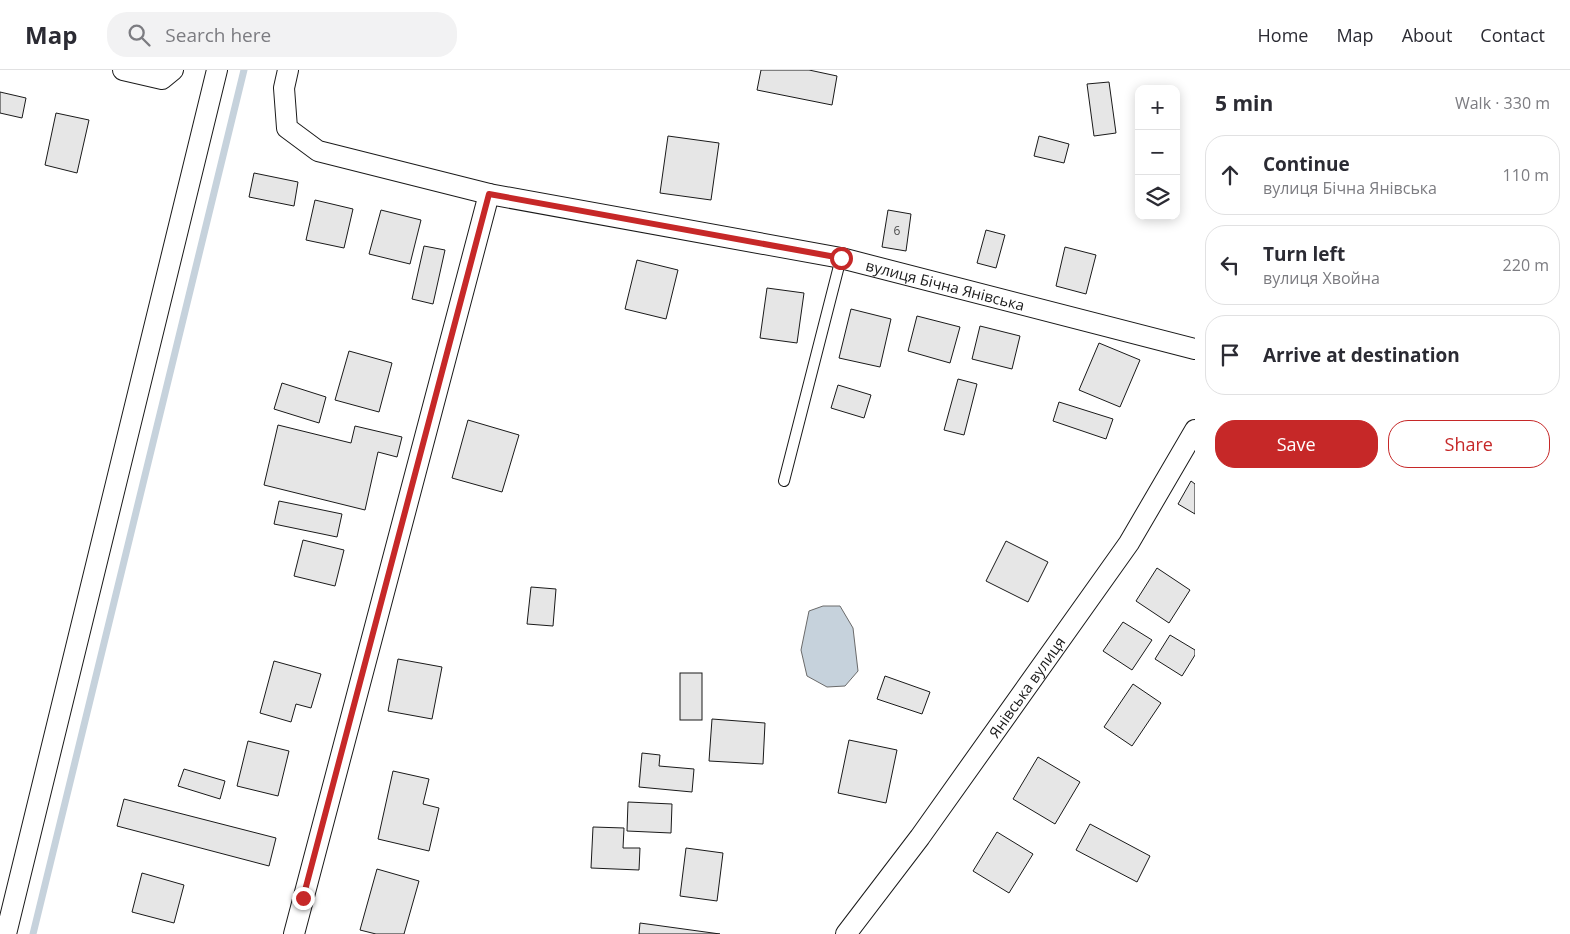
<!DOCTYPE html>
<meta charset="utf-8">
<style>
body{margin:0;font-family:"Open Sans",sans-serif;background:#f2f2f3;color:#2b2b33}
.controls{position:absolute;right:15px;top:15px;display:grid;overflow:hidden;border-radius:10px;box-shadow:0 2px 12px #0003}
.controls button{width:45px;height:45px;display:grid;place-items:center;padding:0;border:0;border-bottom:1px solid #e1e1e2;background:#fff;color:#2b2b33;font:25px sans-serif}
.stop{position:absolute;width:15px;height:15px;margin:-11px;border:4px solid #c62828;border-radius:50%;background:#fff}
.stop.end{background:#c62828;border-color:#fff;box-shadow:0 1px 5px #0008}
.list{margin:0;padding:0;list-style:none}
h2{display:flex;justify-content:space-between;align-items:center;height:65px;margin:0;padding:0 20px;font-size:21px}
h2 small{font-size:16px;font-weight:400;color:#7c7c81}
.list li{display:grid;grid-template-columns:32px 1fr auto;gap:15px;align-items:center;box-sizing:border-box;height:80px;margin:0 10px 10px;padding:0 10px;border:1px solid #e1e1e2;border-radius:20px}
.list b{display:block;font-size:19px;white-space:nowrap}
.list p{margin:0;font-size:16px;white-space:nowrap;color:#7c7c81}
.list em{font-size:16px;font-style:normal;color:#7c7c81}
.actions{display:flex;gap:10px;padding:15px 20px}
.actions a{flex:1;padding:11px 0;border:1px solid #c62828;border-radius:20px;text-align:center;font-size:18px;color:#c62828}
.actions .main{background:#c62828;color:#fff}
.icon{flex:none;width:28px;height:28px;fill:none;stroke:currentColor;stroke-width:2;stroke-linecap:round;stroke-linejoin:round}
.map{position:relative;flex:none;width:1195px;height:864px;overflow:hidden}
header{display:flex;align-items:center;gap:30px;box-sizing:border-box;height:70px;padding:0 25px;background:#fff;border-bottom:1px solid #e1e1e2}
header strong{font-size:24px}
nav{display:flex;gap:28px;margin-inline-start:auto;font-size:18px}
.search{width:350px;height:45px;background:#f2f2f3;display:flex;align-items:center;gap:12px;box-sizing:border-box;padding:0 18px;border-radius:20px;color:#7c7c81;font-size:19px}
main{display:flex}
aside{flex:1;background:#fff}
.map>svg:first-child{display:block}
.water{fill:#c6d2dc;stroke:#6a6a6a}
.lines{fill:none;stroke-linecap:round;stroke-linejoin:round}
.stream{stroke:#c6d2dc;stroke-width:7}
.building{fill:#e6e6e6;stroke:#1a1a1a}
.lane-casing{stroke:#1a1a1a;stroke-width:12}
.street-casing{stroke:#1a1a1a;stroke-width:22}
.lane{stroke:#fff;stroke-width:10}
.street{stroke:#fff;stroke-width:20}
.route{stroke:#c62828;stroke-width:6}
.labels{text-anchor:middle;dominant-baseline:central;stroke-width:4;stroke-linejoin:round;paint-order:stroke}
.number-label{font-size:12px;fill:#4d4d4d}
.street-label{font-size:15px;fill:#1a1a1a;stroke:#fff}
</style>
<header>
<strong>Map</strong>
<div class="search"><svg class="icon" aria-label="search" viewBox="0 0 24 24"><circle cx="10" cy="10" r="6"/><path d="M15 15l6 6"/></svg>Search here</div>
<nav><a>Home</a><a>Map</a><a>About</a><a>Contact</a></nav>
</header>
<main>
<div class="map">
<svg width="1195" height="864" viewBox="0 0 1195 864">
<rect width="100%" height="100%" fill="#fff"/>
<path class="water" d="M823,536H840L853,558L858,601L845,616L827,617L807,606L801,580L809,541Z"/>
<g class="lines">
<path class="stream" d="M33,864L244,0"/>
</g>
<g class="building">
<path d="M761,0H809L837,6L832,35L757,20Z"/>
<path d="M1109,12L1116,63L1094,66L1087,14Z"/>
<path d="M0,22L26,28L22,48L0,43Z"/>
<path d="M56,43L89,50L77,103L45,95Z"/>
<path d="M668,66L719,73L711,130L660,123Z"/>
<path d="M1039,66L1069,74L1064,93L1034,86Z"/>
<path d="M254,103L298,112L294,136L249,127Z"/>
<path d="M315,130L353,139L344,178L306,170Z"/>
<path d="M381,140L421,150L410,194L369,184Z"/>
<path d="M888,140L911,144L906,181L882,177Z"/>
<path d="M986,160L1005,165L996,198L977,193Z"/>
<path d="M424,176L445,180L433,234L412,229Z"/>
<path d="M1065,177L1096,185L1086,224L1056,216Z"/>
<path d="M637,190L678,200L666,249L625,239Z"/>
<path d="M767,218L804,223L797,273L760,268Z"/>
<path d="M851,239L891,249L880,297L839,288Z"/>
<path d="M917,246L960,257L950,293L908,281Z"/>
<path d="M980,256L1020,266L1012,299L972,289Z"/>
<path d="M1099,273L1140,290L1120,337L1079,320Z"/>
<path d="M349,281L392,293L379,342L335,330Z"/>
<path d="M958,309L977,314L964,365L944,360Z"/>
<path d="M282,313L326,327L319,353L274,339Z"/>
<path d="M838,315L871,325L864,348L831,338Z"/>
<path d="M1059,332L1113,349L1106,369L1053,351Z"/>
<path d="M468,350L519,365L502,422L452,408Z"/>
<path d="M278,355L351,373L355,356L402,367L397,387L378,382L365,440L264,415Z"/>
<path d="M1191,411L1195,414V444L1178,434Z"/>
<path d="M279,431L342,444L337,467L274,454Z"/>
<path d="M303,470L344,480L335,516L294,506Z"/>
<path d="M1006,471L1048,492L1028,532L986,511Z"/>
<path d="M1157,498L1190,520L1169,553L1136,531Z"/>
<path d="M531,517L556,519L553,556L527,554Z"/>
<path d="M1123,552L1152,570L1132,600L1103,581Z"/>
<path d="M1170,565L1195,580V585L1182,606L1155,589Z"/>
<path d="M398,589L442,597L432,649L388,641Z"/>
<path d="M274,591L321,604L311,638L296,634L291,652L260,643Z"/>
<rect x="680" y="603" width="22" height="47"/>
<path d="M885,606L930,622L922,644L877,629Z"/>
<path d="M1133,614L1161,633L1132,676L1104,657Z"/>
<path d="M712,649L765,653L763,694L709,691Z"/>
<path d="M849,670L897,680L886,733L838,723Z"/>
<path d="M248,671L289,681L278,726L237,716Z"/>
<path d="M642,683L660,685L659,696L694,699L692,722L639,717Z"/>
<path d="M1038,687L1080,712L1055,754L1013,729Z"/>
<path d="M184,699L225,711L220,729L178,716Z"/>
<path d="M393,701L429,709L423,734L439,738L429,781L378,769Z"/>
<path d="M124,729L276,768L269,796L117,756Z"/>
<path d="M628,732L672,734L671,763L627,761Z"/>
<path d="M1090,754L1150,786L1137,812L1076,780Z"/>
<path d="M593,757L624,758L623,778H640L639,800L591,798Z"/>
<path d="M997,762L1033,784L1009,823L973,801Z"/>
<path d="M686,778L723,783L717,831L680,826Z"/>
<path d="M377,799L419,811L404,864H376L360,860Z"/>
<path d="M142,803L184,815L174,853L132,842Z"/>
<path d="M640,853L720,864H639Z"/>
</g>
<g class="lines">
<defs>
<path id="lane" d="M784,411L841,188"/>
<g id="street">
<path d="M123,0L162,9L173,0"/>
<path id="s1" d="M288,0L284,18L287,58L318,81L489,124L841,188L1195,279"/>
<path d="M6,864L217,0"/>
<path d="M294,864L489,124"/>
<path id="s2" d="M846,864L920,767L1129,473L1195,360"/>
</g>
</defs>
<use href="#lane" class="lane-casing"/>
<use href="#street" class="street-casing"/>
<use href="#lane" class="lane"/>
<use href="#street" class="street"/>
</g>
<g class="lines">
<path class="route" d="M303,828L489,124L841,188"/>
</g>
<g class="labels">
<g class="number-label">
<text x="897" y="160">6</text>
</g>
<g class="street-label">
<text stroke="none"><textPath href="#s1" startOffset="739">вулиця Бічна Янівська</textPath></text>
<text stroke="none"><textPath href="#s2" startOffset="306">Янівська вулиця</textPath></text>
</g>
</g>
</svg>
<div class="controls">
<button>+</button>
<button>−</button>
<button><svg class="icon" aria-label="layers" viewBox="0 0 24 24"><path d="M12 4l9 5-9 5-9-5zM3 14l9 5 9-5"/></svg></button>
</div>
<div class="stop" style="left:841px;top:188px"></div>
<div class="stop end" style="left:303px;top:828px"></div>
</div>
<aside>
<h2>5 min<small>Walk · 330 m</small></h2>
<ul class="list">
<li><svg class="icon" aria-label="ahead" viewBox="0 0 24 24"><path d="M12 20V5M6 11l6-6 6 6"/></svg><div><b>Continue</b><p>вулиця Бічна Янівська</p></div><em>110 m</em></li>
<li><svg class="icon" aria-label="left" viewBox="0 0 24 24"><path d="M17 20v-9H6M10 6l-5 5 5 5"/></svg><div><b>Turn left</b><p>вулиця Хвойна</p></div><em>220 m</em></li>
<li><svg class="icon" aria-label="arrive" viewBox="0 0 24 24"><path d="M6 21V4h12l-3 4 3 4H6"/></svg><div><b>Arrive at destination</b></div></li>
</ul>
<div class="actions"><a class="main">Save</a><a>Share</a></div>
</aside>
</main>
